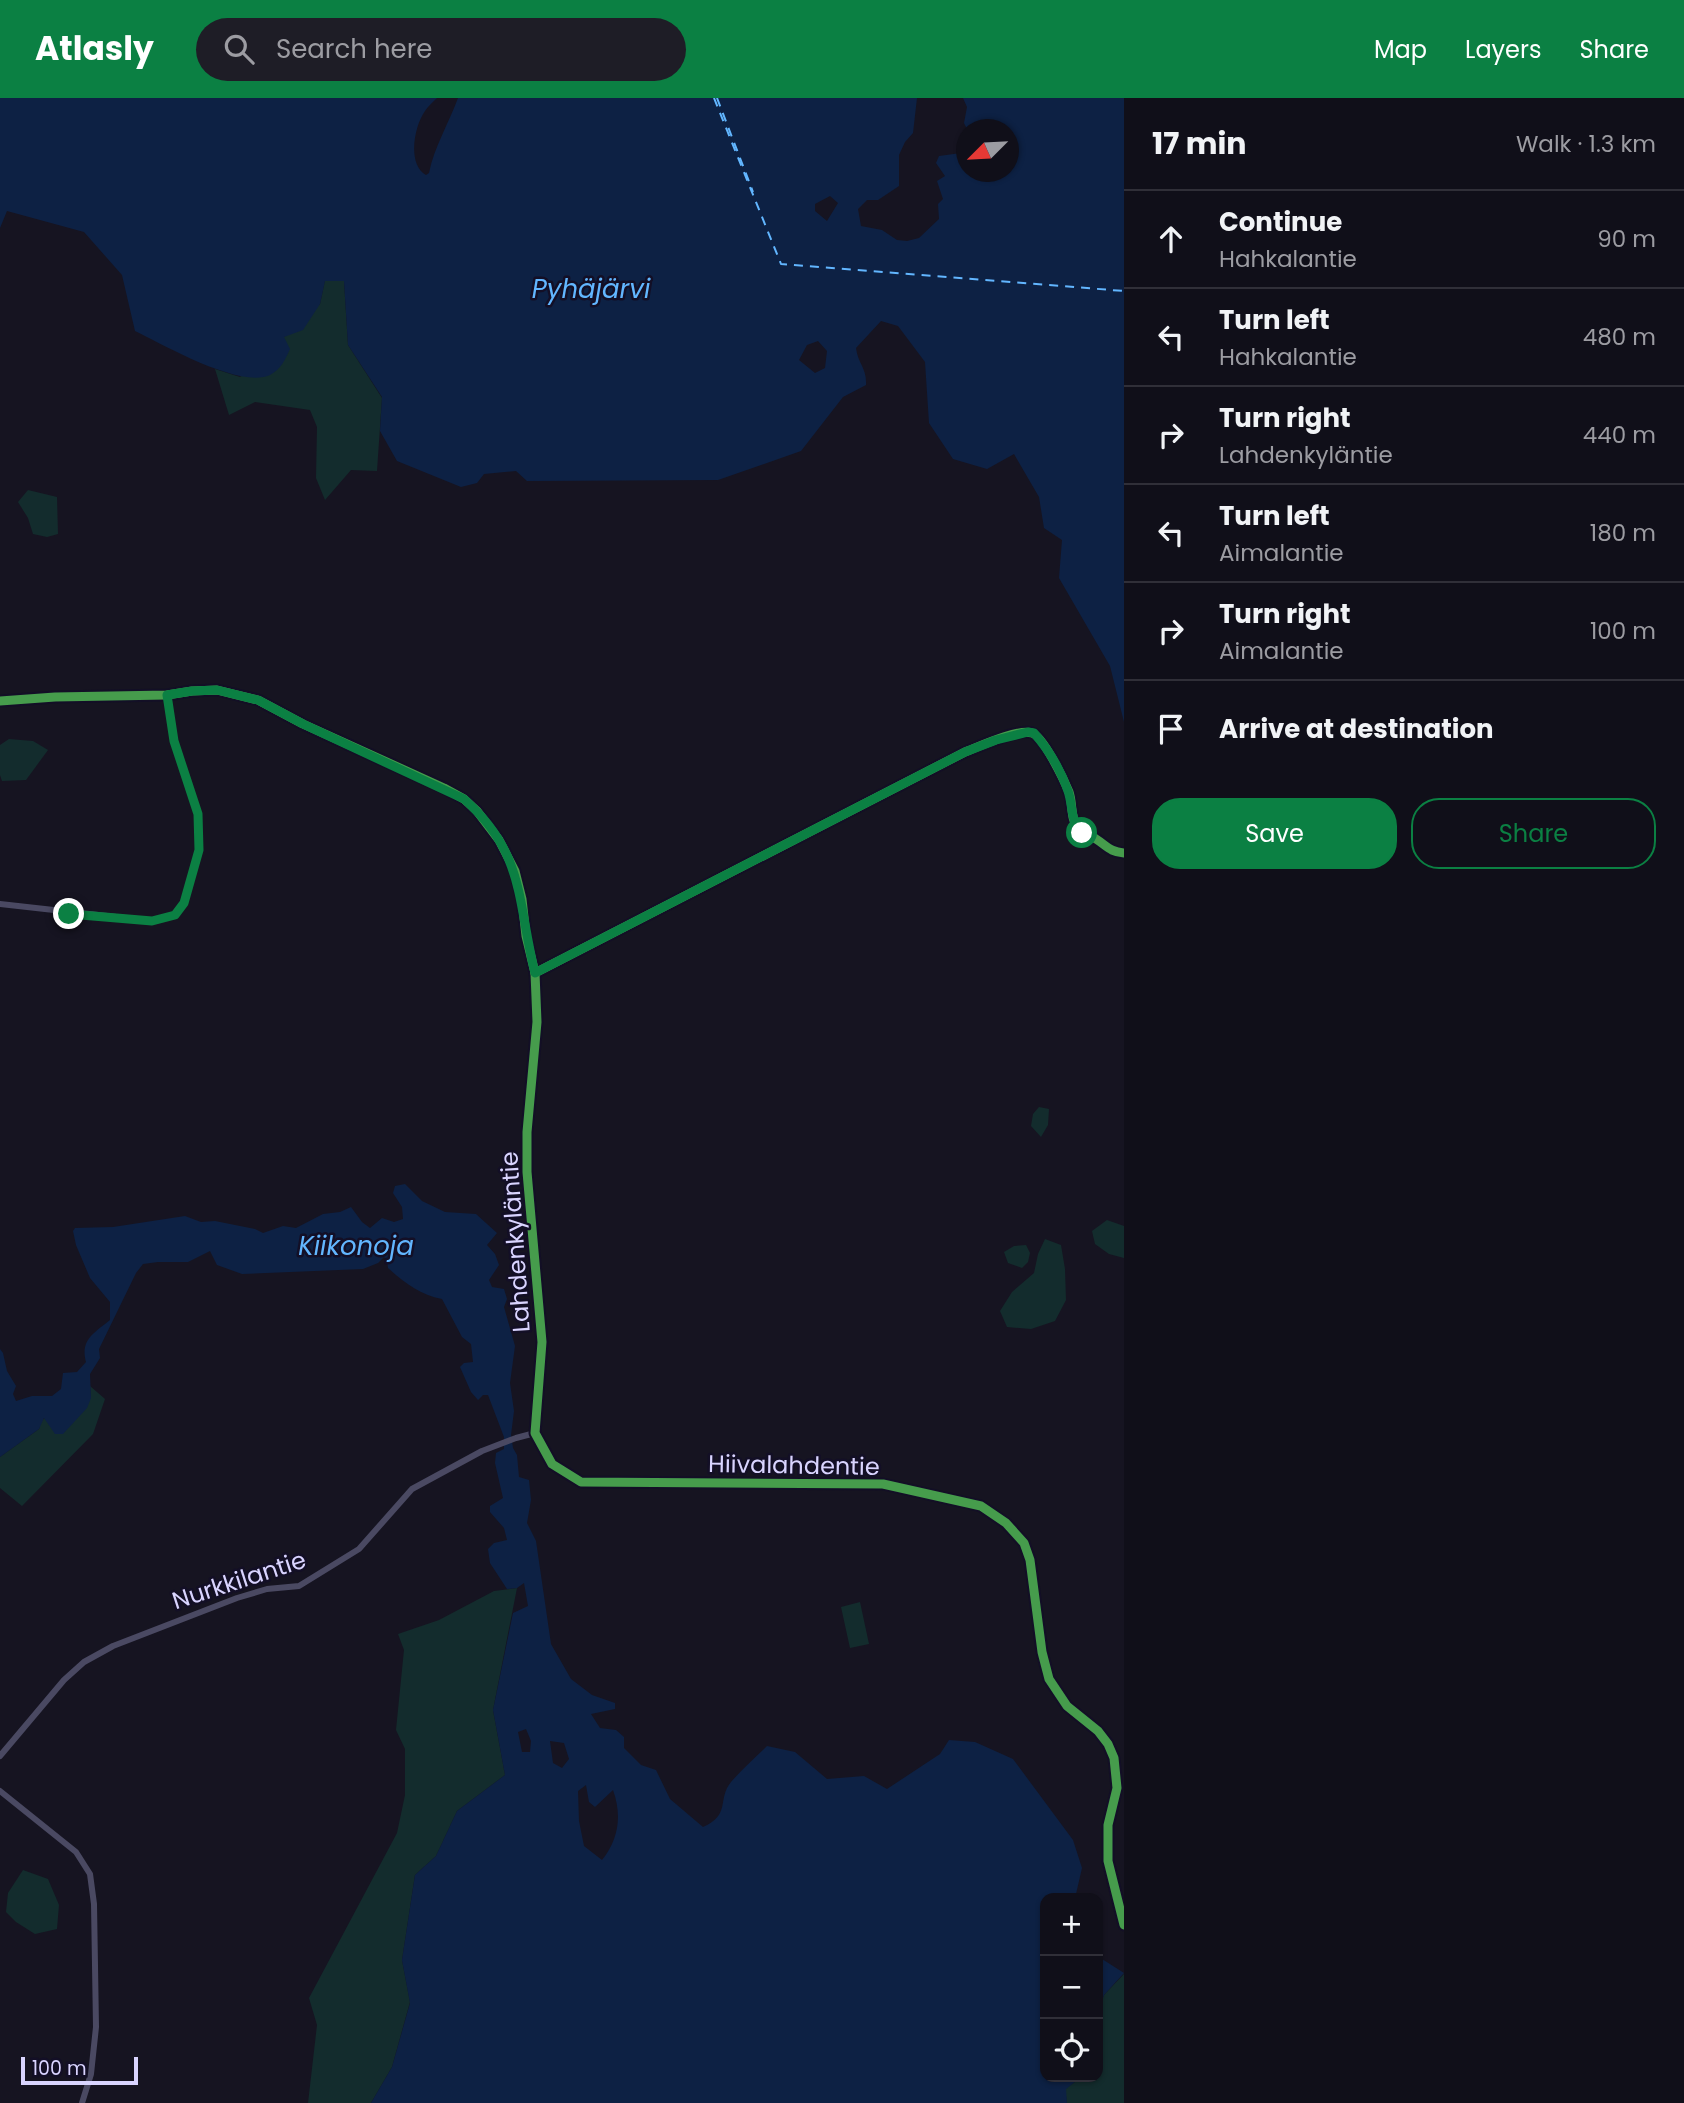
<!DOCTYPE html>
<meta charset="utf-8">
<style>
body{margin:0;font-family:Poppins,sans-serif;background:#1e1d26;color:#f1f3f6}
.controls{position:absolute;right:21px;bottom:21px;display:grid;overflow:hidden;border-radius:14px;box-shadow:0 2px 5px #0004}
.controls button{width:63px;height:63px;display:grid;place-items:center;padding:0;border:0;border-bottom:2px solid #302f38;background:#100f19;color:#f1f3f6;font:35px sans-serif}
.compass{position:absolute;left:956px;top:21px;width:63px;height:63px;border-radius:50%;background:#100f19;box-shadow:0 2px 5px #0004;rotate:246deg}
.scale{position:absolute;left:21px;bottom:18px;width:117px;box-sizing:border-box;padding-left:7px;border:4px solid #d9d4ff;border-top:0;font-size:19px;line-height:24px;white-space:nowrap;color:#d9d4ff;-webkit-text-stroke:5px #130f26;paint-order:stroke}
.stop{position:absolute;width:21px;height:21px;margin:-16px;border:5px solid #0b8043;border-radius:50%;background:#fff}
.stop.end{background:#0b8043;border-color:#fff;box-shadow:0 2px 7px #0008}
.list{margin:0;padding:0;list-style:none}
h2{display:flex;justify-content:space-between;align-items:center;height:91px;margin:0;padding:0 28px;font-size:30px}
h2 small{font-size:23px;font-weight:400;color:#9c9ca2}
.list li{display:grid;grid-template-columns:46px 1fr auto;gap:21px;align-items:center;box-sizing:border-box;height:98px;padding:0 28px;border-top:2px solid #302f38}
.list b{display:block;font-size:26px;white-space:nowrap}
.list p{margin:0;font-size:23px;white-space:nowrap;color:#9c9ca2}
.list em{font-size:23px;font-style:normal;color:#9c9ca2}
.actions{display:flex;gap:14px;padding:21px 28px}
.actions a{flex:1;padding:16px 0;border:2px solid #0b8043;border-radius:28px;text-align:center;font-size:24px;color:#0b8043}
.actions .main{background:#0b8043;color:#fff}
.icon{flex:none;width:38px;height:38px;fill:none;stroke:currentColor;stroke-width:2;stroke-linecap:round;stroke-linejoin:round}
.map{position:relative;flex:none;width:1124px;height:2005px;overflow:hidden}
header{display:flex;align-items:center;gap:42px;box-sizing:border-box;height:98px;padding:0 35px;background:#0b8043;color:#fff}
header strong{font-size:33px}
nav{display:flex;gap:38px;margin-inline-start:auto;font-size:24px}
.search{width:490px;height:63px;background:#1e1d26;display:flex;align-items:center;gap:18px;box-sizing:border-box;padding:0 24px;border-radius:38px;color:#9c9ca2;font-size:26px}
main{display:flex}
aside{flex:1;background:#100f19}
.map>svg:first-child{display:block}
.green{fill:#132c2d}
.water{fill:#0d2144;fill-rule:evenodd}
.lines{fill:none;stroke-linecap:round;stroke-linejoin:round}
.ferry{stroke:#62b6ff;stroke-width:2;stroke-dasharray:9 7;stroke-linecap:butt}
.street{stroke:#4a4962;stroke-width:6}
.cycleway-casing{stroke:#130f26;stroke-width:13}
.cycleway{stroke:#469c4c;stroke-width:9}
.route{stroke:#0b8043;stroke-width:9}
.labels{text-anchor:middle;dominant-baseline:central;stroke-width:5;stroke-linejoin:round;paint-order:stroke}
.street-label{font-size:24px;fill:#d9d4ff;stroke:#130f26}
.water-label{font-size:26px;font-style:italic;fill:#62b6ff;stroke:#130f26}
</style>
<header>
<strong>Atlasly</strong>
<div class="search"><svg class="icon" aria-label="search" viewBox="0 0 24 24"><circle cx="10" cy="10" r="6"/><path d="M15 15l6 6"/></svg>Search here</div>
<nav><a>Map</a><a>Layers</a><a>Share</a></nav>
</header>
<main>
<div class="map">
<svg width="1124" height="2005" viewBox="0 0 1124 2005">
<rect width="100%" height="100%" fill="#161421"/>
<g class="green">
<path d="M325,182L344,183L348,247L382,300L377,373L351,372L325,402L316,380L317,329L310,312L255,304L229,317L215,271L240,279L320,206Z"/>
<path d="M28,392L57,399L58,436L47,439L33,436L28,420L18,404Z"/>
<path d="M9,641L33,643L48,652L26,682L2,683L0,677V647Z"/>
<path d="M1039,1009L1049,1011L1048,1027L1041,1039L1031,1028L1033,1016Z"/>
<path d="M1107,1122L1124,1128V1160L1109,1156L1095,1146L1092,1133Z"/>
<path d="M1045,1141L1061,1147L1065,1171L1066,1202L1055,1223L1031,1231L1007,1229L1000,1213L1012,1194L1034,1175L1038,1156Z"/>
<path d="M1026,1147L1030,1155L1028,1164L1022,1170L1008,1165L1004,1154L1014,1148Z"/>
<path d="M90,1288L105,1301L93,1336L22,1408L0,1390V1359L39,1331L41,1323L45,1320L48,1323L91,1300Z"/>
<path d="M517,1490L493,1612L505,1677L457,1713L436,1758L415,1777L402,1862L410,1904L392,1969L371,2005H308L317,1927L309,1900L397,1735L405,1697V1651L396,1632L404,1552L398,1536L439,1522L494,1493Z"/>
<path d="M860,1504L869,1546L850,1550L841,1509Z"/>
<path d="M23,1772L48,1781L59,1807L57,1831L35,1836L16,1824L6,1814L8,1795Z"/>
<path d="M1124,1876V2005H1067L1065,1991L1076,1983L1098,1979V1913L1104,1897Z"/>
</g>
<g class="water">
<path d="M0,0H437C433,4 428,8 425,13C414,28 407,67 426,77L429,75C434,49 449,25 458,0H917L913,35L905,44L899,57V88L878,102H867L858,111L861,128L882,132L897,142L907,143L919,140L939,121L938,106L943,101L937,83L945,78L936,65L939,58L961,55L966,35L967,74H1009V32L967,31L964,25L967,9L963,0H1124V624L1110,568L1059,480L1062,442L1044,430L1039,399L1014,356L987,371L953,361L929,325L925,264L898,228L881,223L856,250C858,266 867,270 866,287L843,299L801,353L718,382L527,383L516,373L484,376L477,385L461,389L397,363L380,333L382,299L348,247L344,183H325L320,206L303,232L284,239L290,251C285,262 281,271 270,277C240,291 164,247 135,233L122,177L84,134L7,113L0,130ZM830,98L838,105L827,123L815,113V106ZM818,243L827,253L825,270L815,275L799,262L807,247Z"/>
<path d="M405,1086L422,1103L445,1114L476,1116L497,1135L487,1147L495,1156L499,1167L489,1182L492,1189L504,1191L507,1201L504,1209L515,1248L510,1285L514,1313L511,1337L513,1350L517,1357L519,1379L529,1382L531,1402L527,1425L536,1443L551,1546L571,1581L592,1597L615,1605V1611L591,1616L600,1630L616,1632L624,1639V1650L641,1667L656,1672L670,1701L703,1729C731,1717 717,1701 731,1684C742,1671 755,1660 767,1648L795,1654L827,1681L864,1678L887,1691L940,1656L949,1642L975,1644L1013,1661L1073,1742L1082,1770L1076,1796L1077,1800H1045V1979L1093,1980L1076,1983L1066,1991L1067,2005H371L392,1969L410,1905L402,1862L415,1777L436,1758L457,1713L505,1677L493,1612L513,1515L528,1508L524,1485L517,1490L507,1491L490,1465L488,1451L494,1445L507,1442L504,1430L490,1414V1408L503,1400L495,1365L496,1355L504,1351V1339L488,1297H483L478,1302L471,1294L460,1269L464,1265L473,1264L471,1246L462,1239L442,1201C420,1197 405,1185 388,1170L387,1162L384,1159L378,1165L363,1171L242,1176L217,1167L210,1153L188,1164H158L143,1166L136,1175L99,1251L100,1260L90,1276L91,1300L87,1310L63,1336H55L44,1320L39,1331L0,1359V1251L3,1255L7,1273L16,1288L13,1296L16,1303L32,1298H52L61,1291L63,1275L77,1274L86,1264C80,1242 94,1235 110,1222V1204L90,1180L76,1147L73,1133L75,1130L113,1129L185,1118L201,1124L215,1123L255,1131L263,1135L283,1128L296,1130L323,1116L340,1114L351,1109L362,1124L370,1130L382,1120L394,1124L403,1121L402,1109L393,1095L395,1088ZM526,1631L531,1643L530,1654H522L518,1634ZM550,1643L564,1645L569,1661L562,1670L553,1665ZM586,1687L589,1704L595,1709L613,1692C622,1717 619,1741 602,1762L584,1748L579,1723L578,1693Z"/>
<path d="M1098,1851L1102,1861L1124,1875L1104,1897L1099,1914Z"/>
</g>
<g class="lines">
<g class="ferry">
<path d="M714,0L781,166L1124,193"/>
<path d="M717,0L753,94"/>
</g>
<g class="street">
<path d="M0,603L55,599L167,597L192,593L217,592L258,602L303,626L464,701L477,713L499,742L515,773L522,801L526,838L535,875L537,924L527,1034V1074L542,1244L535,1335"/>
<path d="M0,806L152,823L175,817L184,805L199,752L198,717L174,643L167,597"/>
<path d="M535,875L965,654C978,649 1019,630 1032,635C1043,638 1064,682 1069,694C1073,705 1070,720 1078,731C1082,737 1090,736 1096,741C1107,748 1110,754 1124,755"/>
<path d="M535,1335L552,1366L581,1384L883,1386L981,1408L1006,1425L1024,1445L1030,1462L1042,1554L1049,1581L1067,1608L1098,1633L1108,1646L1114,1660L1117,1690L1108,1727V1763L1124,1827"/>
<path d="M0,1658L64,1582L84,1564L113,1548L237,1500L267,1491L299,1488L359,1451L412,1391L482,1353L516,1340L535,1335"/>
<path d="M0,1693L76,1754L90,1776L94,1806L96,1929L91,1976L82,2005"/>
</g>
<defs>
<g id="cycleway">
<path d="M0,603L55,599L167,597L192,593L217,592L258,602L303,626L444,690L464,701L477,713L499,742L515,773L522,801L526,838L535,875L537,924L527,1034V1074L542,1244L535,1335L552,1366L581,1384L883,1386L981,1408L1006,1425L1024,1445L1030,1462L1042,1554L1049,1581L1067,1608L1098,1633L1108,1646L1114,1660L1117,1690L1108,1727V1763L1124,1827"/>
<path d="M535,875L965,654C978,649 1019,630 1032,635C1043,638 1064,682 1069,694C1073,705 1070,720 1078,731C1082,737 1090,736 1096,741C1107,748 1110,754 1124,755"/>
</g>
</defs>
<use href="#cycleway" class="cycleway-casing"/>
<use href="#cycleway" class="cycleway"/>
</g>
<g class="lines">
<path class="route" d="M69,816L152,823L175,817L184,805L199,752L198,716L174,643L167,597L192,593L217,592L258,602L303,626L464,701C525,755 517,803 535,875L965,654L996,642L1028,634L1034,635C1048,651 1061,673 1068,693C1073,707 1070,723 1082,735"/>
</g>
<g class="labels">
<g class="street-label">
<text transform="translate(515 1144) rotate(-94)">Lahdenkyläntie</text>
<text transform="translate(794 1367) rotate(1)">Hiivalahdentie</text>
<text transform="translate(239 1482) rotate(-18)">Nurkkilantie</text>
</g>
<g class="water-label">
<text x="591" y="191">Pyhäjärvi</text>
<text x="356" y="1148">Kiikonoja</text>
</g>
</g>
</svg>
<div class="controls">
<button>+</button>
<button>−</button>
<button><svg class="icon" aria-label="locate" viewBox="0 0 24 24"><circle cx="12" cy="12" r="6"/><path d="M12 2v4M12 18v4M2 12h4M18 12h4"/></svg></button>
</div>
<svg class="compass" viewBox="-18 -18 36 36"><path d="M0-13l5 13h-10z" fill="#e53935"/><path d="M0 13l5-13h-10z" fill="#9c9ca2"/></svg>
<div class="scale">100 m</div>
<div class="stop" style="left:1082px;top:735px"></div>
<div class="stop end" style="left:69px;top:816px"></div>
</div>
<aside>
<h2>17 min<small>Walk · 1.3 km</small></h2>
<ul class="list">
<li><svg class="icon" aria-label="ahead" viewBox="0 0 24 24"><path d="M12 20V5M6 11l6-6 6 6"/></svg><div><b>Continue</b><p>Hahkalantie</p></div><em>90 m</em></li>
<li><svg class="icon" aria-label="left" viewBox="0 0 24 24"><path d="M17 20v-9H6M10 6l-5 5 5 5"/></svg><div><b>Turn left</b><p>Hahkalantie</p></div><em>480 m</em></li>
<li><svg class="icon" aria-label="right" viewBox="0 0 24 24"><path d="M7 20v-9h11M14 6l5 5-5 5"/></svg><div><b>Turn right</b><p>Lahdenkyläntie</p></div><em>440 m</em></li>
<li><svg class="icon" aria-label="left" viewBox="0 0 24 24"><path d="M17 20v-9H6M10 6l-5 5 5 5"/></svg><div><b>Turn left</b><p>Aimalantie</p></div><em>180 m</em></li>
<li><svg class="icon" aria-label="right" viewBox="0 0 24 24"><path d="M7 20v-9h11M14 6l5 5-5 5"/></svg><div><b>Turn right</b><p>Aimalantie</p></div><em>100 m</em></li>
<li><svg class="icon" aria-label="arrive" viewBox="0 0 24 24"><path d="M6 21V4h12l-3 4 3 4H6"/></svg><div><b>Arrive at destination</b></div></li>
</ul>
<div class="actions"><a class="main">Save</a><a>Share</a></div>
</aside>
</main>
